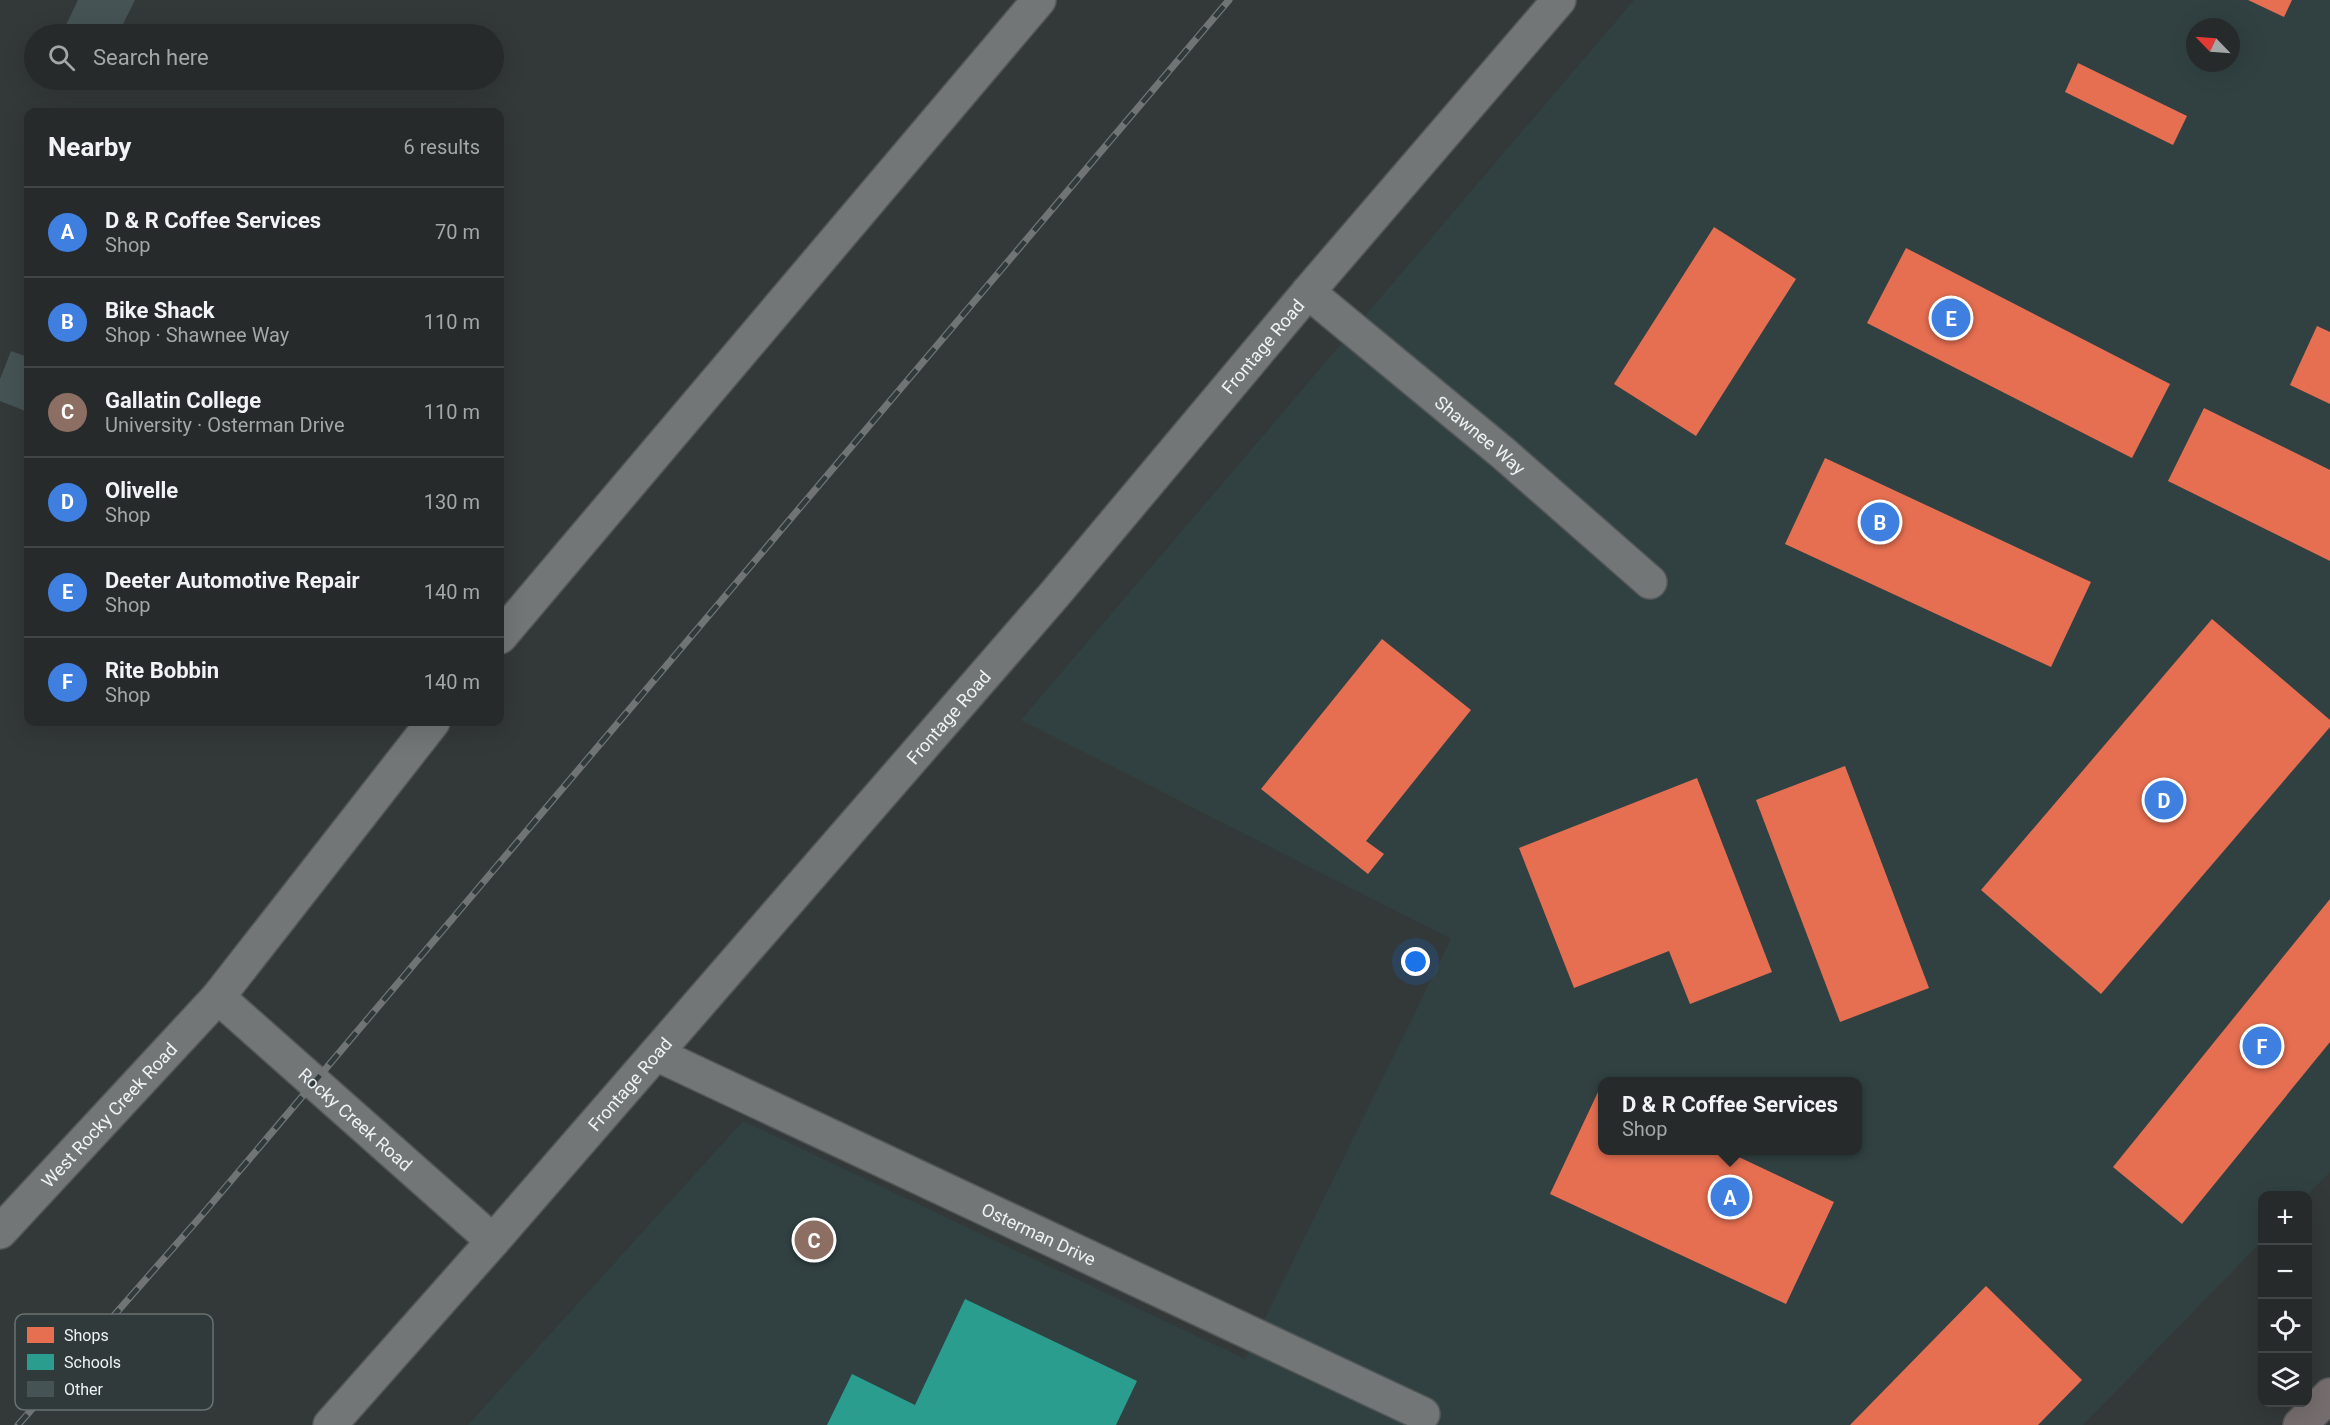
<!DOCTYPE html>
<meta charset="utf-8">
<style>
body{margin:0;font-family:Roboto,sans-serif;background:#323636;color:#f1f3f6}
.controls{position:absolute;right:18px;bottom:18px;display:grid;overflow:hidden;border-radius:12px;box-shadow:0 6px 24px #0002}
.controls button{width:54px;height:54px;display:grid;place-items:center;padding:0;border:0;border-bottom:2px solid #424647;background:#262a2a;color:#f1f3f6;font:30px sans-serif}
.compass{position:absolute;left:2186px;top:18px;width:54px;height:54px;border-radius:50%;background:#262a2a;box-shadow:0 6px 24px #0002;rotate:295deg}
.you{position:absolute;left:1416px;top:962px;width:21px;height:21px;margin:-15px;border:4px solid #fff;border-radius:50%;background:#1a73e8;box-shadow:0 0 0 9px #1a73e833}
.badge{display:grid;place-items:center;width:39px;height:39px;border-radius:50%;background:#1a73e8;color:#fff;font-size:20px;font-weight:700}
.pin{position:absolute;translate:-50% -50%;border:3px solid #fff;box-shadow:0 2px 6px #0006}
.popup{position:absolute;left:1598px;top:1077px;width:264px;height:78px;box-sizing:border-box;display:grid;place-content:center;border-radius:12px;background:#262a2a;filter:drop-shadow(0 2px 4px #0005);font-size:20px;white-space:nowrap;color:#a4a7a8}
.popup b{font-size:22px;color:#f1f3f6}
.popup::after{content:'';position:absolute;left:50%;top:100%;margin-left:-12px;border:12px solid transparent;border-top-color:#262a2a}
.list{margin:0;padding:0;list-style:none}
h2{display:flex;justify-content:space-between;align-items:center;height:78px;margin:0;padding:0 24px;font-size:26px}
h2 small{font-size:20px;font-weight:400;color:#a4a7a8}
.list li{display:grid;grid-template-columns:39px 1fr auto;gap:18px;align-items:center;box-sizing:border-box;height:90px;padding:0 24px;border-top:2px solid #424647}
.list b{display:block;font-size:22px;white-space:nowrap}
.list p{margin:0;font-size:20px;white-space:nowrap;color:#a4a7a8}
.list em{font-size:20px;font-style:normal;color:#a4a7a8}
.icon{flex:none;width:33px;height:33px;fill:none;stroke:currentColor;stroke-width:2;stroke-linecap:round;stroke-linejoin:round}
.map{position:relative;flex:none;width:2330px;height:1425px;overflow:hidden}
.search{position:absolute;background:#262a2a;box-shadow:0 6px 24px #0002;left:24px;top:24px;width:480px;height:66px;display:flex;align-items:center;gap:15px;box-sizing:border-box;padding:0 21px;border-radius:33px;color:#a4a7a8;font-size:22px}
.panel{position:absolute;background:#262a2a;box-shadow:0 6px 24px #0002;left:24px;top:108px;width:480px;height:618px;border-radius:12px}
.map>svg:first-child{display:block}
.built{fill:#314142;fill-rule:evenodd}
.shops{fill:#e76f51}
.schools{fill:#2a9d8f}
.building{fill:#455354}
.lines{fill:none;stroke-linecap:round;stroke-linejoin:round}
.minor-casing{stroke:#525656;stroke-width:36}
.highway-casing{stroke:#525656;stroke-width:36}
.minor{stroke:#727676;stroke-width:33}
.highway{stroke:#756d6e;stroke-width:33}
.rail-casing{stroke:#707474;stroke-width:7}
.rail{stroke:#313a3a;stroke-width:4.5;stroke-dasharray:14;stroke-linecap:butt}
.labels{text-anchor:middle;dominant-baseline:central;stroke-width:6;stroke-linejoin:round;paint-order:stroke}
.street-label{font-size:18px;fill:#edf3f3;stroke:#313a3a}
.key{fill:#313a3a;stroke:#697272;stroke-width:1.5}
.key-label{font-size:16px;fill:#edf3f3}
</style>
<div class="map">
<svg width="2330" height="1425" viewBox="0 0 2330 1425">
<rect width="100%" height="100%" fill="#333838"/>
<path class="built" d="M1634,0H2330V1172L2307,1195L2262,1196V1241L2083,1425H468L743,1121L1245,1359L1451,939L1021,720ZM2195,27H2231V63H2195ZM1602,1082H1858V1150H1602Z"/>
<g class="shops">
<path d="M2248,0H2292L2284,17Z"/>
<path d="M2078,63L2187,116L2173,145L2065,92Z"/>
<path d="M1714,227L1796,279L1696,436L1614,384Z"/>
<path d="M1906,248L2170,384L2132,458L1867,323Z"/>
<path d="M2317,326L2330,332V404L2290,385Z"/>
<path d="M2204,408L2330,470V561L2168,481Z"/>
<path d="M1825,458L2091,582L2051,667L1785,544Z"/>
<path d="M2212,619L2330,720V727L2101,994L1981,890Z"/>
<path d="M1382,639L1471,710L1366,841L1384,854L1368,874L1261,789Z"/>
<path d="M1845,766L1929,988L1840,1022L1756,800Z"/>
<path d="M1697,778L1772,972L1690,1004L1669,951L1574,988L1519,848Z"/>
<path d="M2330,899V1042L2182,1224L2113,1167Z"/>
<path d="M1598,1092L1602,1094V1150H1724L1834,1202L1786,1304L1550,1194Z"/>
<path d="M1986,1286L2082,1380L2038,1425H1850Z"/>
</g>
<path class="schools" d="M965,1299L1137,1381L1116,1425H827L852,1374L915,1405Z"/>
<g class="building">
<path d="M78,0H135L118,34H84L66,25Z"/>
<path d="M11,351L28,357V412L0,401V379Z"/>
</g>
<g class="lines">
<defs>
<g id="minor">
<path id="s1" d="M1308,292L1503,453L1650,582"/>
<path d="M500,637L1039,0"/>
<path id="s2" d="M218,997L493,1241"/>
<path id="s3" d="M656,1054L1423,1414"/>
<path id="s4" d="M0,1232L218,997L433,722"/>
<path id="s5" d="M330,1425L493,1241L1054,595L1308,292L1559,0"/>
</g>
<path id="highway" d="M2300,1425L2330,1395"/>
</defs>
<use href="#minor" class="minor-casing"/>
<use href="#highway" class="highway-casing"/>
<use href="#minor" class="minor"/>
<use href="#highway" class="highway"/>
<defs>
<path id="rail" d="M18,1425L202,1215L1229,0"/>
</defs>
<use href="#rail" class="rail-casing"/>
<use href="#rail" class="rail"/>
</g>
<g class="labels">
<g class="street-label">
<text stroke="none"><textPath href="#s5" startOffset="1426">Frontage Road</textPath></text>
<text stroke="none"><textPath href="#s1" startOffset="224">Shawnee Way</textPath></text>
<text stroke="none"><textPath href="#s5" startOffset="940">Frontage Road</textPath></text>
<text stroke="none"><textPath href="#s5" startOffset="454">Frontage Road</textPath></text>
<text stroke="none"><textPath href="#s4" startOffset="160">West Rocky Creek Road</textPath></text>
<text stroke="none"><textPath href="#s2" startOffset="184">Rocky Creek Road</textPath></text>
<text stroke="none"><textPath href="#s3" startOffset="423">Osterman Drive</textPath></text>
</g>
</g>
<rect x="15" y="1314" width="198" height="96" rx="9" class="key"/>
<rect x="27" y="1327" width="27" height="16" fill="#e76f51"/>
<rect x="27" y="1354" width="27" height="16" fill="#2a9d8f"/>
<rect x="27" y="1381" width="27" height="16" fill="#455354"/>
<g class="key-label">
<text x="64" y="1341">Shops</text>
<text x="64" y="1368">Schools</text>
<text x="64" y="1395">Other</text>
</g>
</svg>
<div class="controls">
<button>+</button>
<button>−</button>
<button><svg class="icon" aria-label="locate" viewBox="0 0 24 24"><circle cx="12" cy="12" r="6"/><path d="M12 2v4M12 18v4M2 12h4M18 12h4"/></svg></button>
<button><svg class="icon" aria-label="layers" viewBox="0 0 24 24"><path d="M12 4l9 5-9 5-9-5zM3 14l9 5 9-5"/></svg></button>
</div>
<svg class="compass" viewBox="-18 -18 36 36"><path d="M0-13l5 13h-10z" fill="#e53935"/><path d="M0 13l5-13h-10z" fill="#a4a7a8"/></svg>
<div class="you"></div>
<div class="pin badge" style="left:1730px;top:1197px;background:#3f7fe0">A</div>
<div class="popup"><b>D &amp; R Coffee Services</b>Shop</div>
<div class="pin badge" style="left:1880px;top:522px;background:#3f7fe0">B</div>
<div class="pin badge" style="left:814px;top:1240px;background:#8d6e63">C</div>
<div class="pin badge" style="left:2164px;top:800px;background:#3f7fe0">D</div>
<div class="pin badge" style="left:1951px;top:318px;background:#3f7fe0">E</div>
<div class="pin badge" style="left:2262px;top:1046px;background:#3f7fe0">F</div>
<div class="search"><svg class="icon" aria-label="search" viewBox="0 0 24 24"><circle cx="10" cy="10" r="6"/><path d="M15 15l6 6"/></svg>Search here</div>
<section class="panel">
<h2>Nearby<small>6 results</small></h2>
<ul class="list">
<li><span class="badge" style="background:#3f7fe0">A</span><div><b>D &amp; R Coffee Services</b><p>Shop</p></div><em>70 m</em></li>
<li><span class="badge" style="background:#3f7fe0">B</span><div><b>Bike Shack</b><p>Shop · Shawnee Way</p></div><em>110 m</em></li>
<li><span class="badge" style="background:#8d6e63">C</span><div><b>Gallatin College</b><p>University · Osterman Drive</p></div><em>110 m</em></li>
<li><span class="badge" style="background:#3f7fe0">D</span><div><b>Olivelle</b><p>Shop</p></div><em>130 m</em></li>
<li><span class="badge" style="background:#3f7fe0">E</span><div><b>Deeter Automotive Repair</b><p>Shop</p></div><em>140 m</em></li>
<li><span class="badge" style="background:#3f7fe0">F</span><div><b>Rite Bobbin</b><p>Shop</p></div><em>140 m</em></li>
</ul>
</section>
</div>
